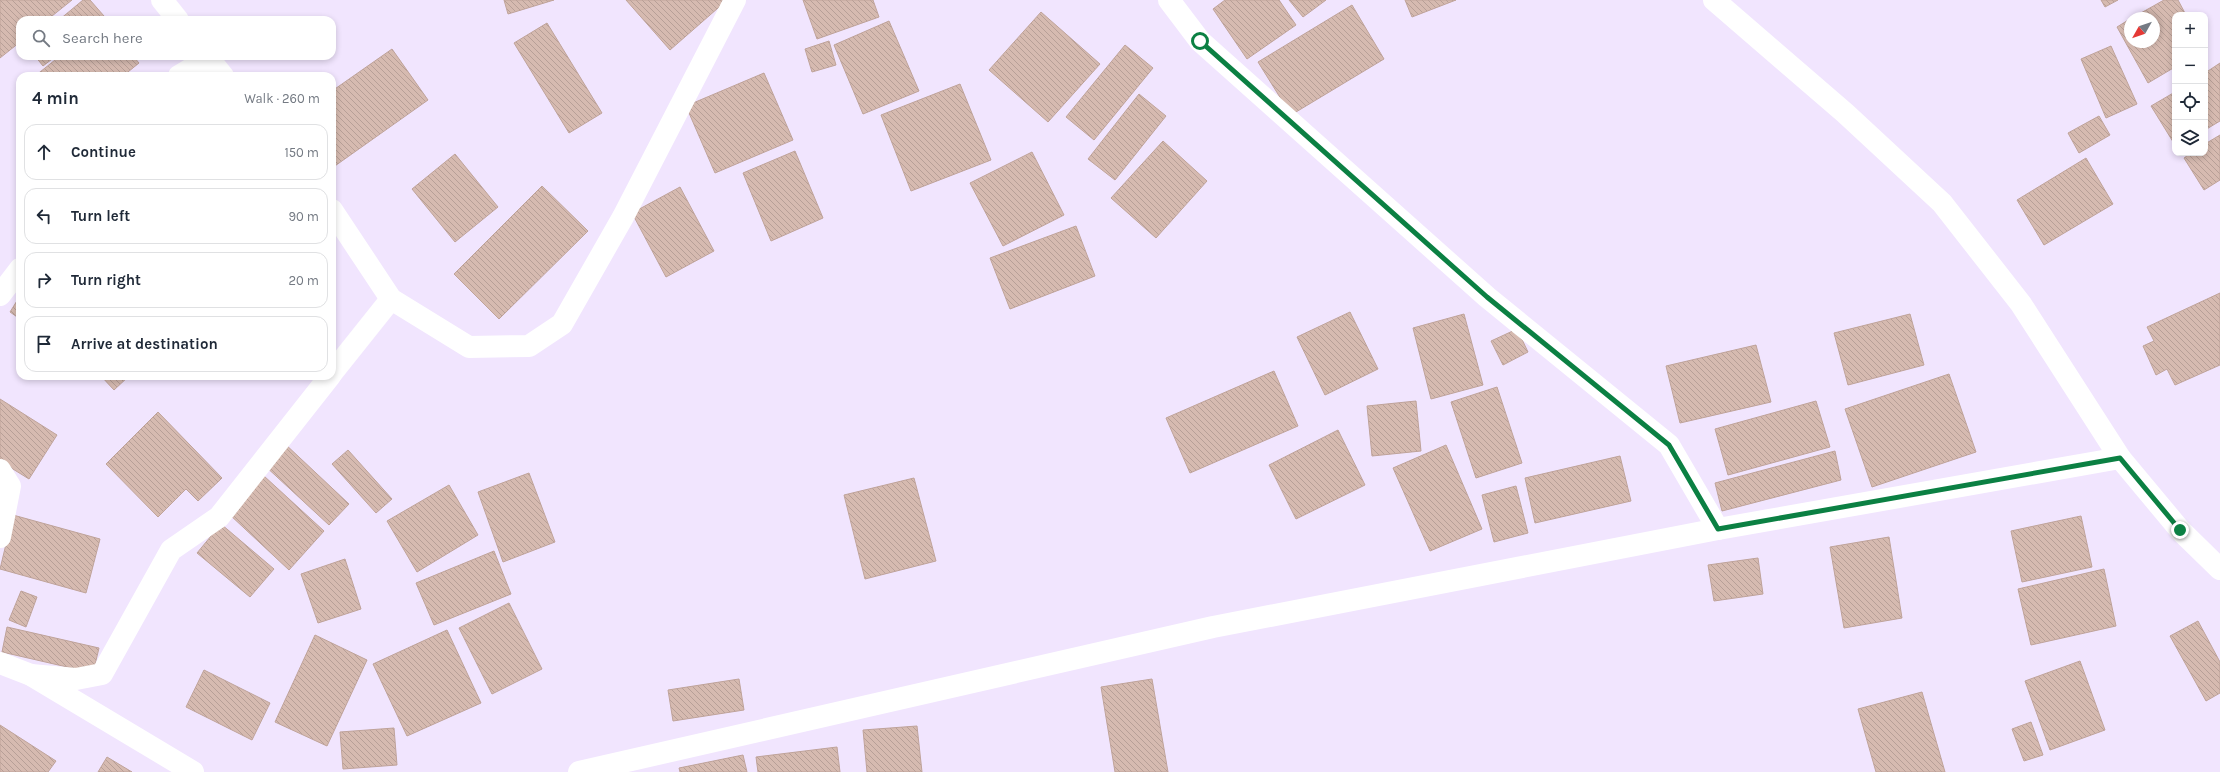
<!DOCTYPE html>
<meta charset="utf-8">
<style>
body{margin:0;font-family:Karla,sans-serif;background:#f2f2f3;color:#1f2937}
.controls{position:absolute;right:12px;top:12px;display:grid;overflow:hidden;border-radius:8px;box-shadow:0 2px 6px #0003}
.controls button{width:36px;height:36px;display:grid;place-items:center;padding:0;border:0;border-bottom:1px solid #e0e1e3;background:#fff;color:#1f2937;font:20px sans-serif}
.compass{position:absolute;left:2124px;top:12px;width:36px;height:36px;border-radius:50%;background:#fff;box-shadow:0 2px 6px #0003;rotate:230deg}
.stop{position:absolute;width:12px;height:12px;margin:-9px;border:3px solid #0b8043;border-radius:50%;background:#fff}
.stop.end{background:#0b8043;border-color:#fff;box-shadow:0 1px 4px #0008}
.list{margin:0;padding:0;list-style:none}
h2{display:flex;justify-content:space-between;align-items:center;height:52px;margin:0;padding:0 16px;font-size:17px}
h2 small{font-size:13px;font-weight:400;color:#747a83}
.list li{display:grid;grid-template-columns:26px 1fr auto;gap:12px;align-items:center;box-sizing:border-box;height:56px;margin:0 8px 8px;padding:0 8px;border:1px solid #e0e1e3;border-radius:12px}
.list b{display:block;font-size:15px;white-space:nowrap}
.list em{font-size:13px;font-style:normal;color:#747a83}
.icon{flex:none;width:22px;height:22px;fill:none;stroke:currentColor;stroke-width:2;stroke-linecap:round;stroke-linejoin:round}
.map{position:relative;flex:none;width:2220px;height:772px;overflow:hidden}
.search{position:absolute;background:#fff;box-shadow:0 2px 6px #0003;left:16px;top:16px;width:320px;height:44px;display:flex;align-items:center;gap:10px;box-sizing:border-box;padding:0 14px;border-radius:12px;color:#747a83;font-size:15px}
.panel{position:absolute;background:#fff;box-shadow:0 2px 6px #0003;left:16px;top:72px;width:320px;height:308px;border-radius:12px}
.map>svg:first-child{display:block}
.building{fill:url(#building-back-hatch);stroke:#bfa39a}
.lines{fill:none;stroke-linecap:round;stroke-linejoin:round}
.minor{stroke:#fff;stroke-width:22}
.route{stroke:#0b8043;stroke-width:5}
</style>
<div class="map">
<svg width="2220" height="772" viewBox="0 0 2220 772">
<defs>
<pattern id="building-back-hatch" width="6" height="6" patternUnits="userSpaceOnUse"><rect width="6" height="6" fill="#d6bab0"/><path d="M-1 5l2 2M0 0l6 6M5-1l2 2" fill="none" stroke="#b79f97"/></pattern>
</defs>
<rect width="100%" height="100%" fill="#f1e5fe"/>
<g class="building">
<path d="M0,0H72L47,20H20V42L0,58Z"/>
<path d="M83,0H90L104,16L99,20H59Z"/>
<path d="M504,0H554L508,14Z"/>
<path d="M626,0H725L726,1L670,50Z"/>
<path d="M803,0H873L879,17L817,39Z"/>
<path d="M1225,0H1279L1296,25L1247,59L1213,9Z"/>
<path d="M1289,0H1326L1303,17Z"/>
<path d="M1405,0H1456L1412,17Z"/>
<path d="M2101,0H2118L2105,7Z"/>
<path d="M2164,0H2178L2186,15H2175V67L2148,83L2117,27L2130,19V42H2154V18H2132Z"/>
<path d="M1352,5L1384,59L1291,115L1258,62Z"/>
<path d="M1041,12L1100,64L1048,122L989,70Z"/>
<path d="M889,21L919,91L863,114L834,45Z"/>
<path d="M547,23L602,113L569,133L514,43Z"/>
<path d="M829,41L836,65L812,72L805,49Z"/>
<path d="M1125,45L1153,68L1094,140L1066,117Z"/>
<path d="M2111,46L2137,104L2106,118L2081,59Z"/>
<path d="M392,49L428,100L332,168V91Z"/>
<path d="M35,56H56L43,66Z"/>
<path d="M60,56H133L139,63L123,76H35Z"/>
<path d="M2220,63V121L2205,130V73Z"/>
<path d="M764,73L793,140L715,173L686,106Z"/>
<path d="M960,84L991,160L911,191L881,115Z"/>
<path d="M2175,92V145L2151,106Z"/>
<path d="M1139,94L1166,116L1115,180L1088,159Z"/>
<path d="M2099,116L2110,135L2079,153L2068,133Z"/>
<path d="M2220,135V180L2204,190L2184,158L2191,153H2205V144Z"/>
<path d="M1163,141L1207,181L1156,238L1111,198Z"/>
<path d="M795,151L823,218L771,241L743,173Z"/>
<path d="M1032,152L1064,215L1003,246L970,183Z"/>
<path d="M455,154L498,207L455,242L412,189Z"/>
<path d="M2086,158L2113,204L2044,245L2017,200Z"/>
<path d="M542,186L588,231L499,319L454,274Z"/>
<path d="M680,187L714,251L666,277L632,213Z"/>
<path d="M1076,226L1095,276L1010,309L990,258Z"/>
<path d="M2220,293V365L2175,385L2167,369L2156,375L2143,346L2154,341L2147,327Z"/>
<path d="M20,296V319L10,312Z"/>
<path d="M1350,312L1378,369L1325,395L1297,337Z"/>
<path d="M1464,314L1483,385L1431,399L1413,328Z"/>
<path d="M1910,314L1924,365L1848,385L1834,333Z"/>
<path d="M1517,329L1528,352L1503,365L1491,341Z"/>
<path d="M1756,345L1771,402L1680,423L1666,366Z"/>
<path d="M1274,371L1298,426L1190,473L1166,418Z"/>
<path d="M1949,374L1976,452L1872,487L1845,409Z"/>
<path d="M101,376H129L114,390Z"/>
<path d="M1497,387L1522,463L1476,478L1451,402Z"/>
<path d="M0,399L57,435L29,479L0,461Z"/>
<path d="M1416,401L1421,451L1372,456L1367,406Z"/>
<path d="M1816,401L1830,447L1728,475L1715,429Z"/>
<path d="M158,412L222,478L198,501L186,489L158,517L106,464Z"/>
<path d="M1338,430L1365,485L1296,519L1269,465Z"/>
<path d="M283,442L349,504L329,525L263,464Z"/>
<path d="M1446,445L1482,529L1430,551L1393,468Z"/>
<path d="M348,450L392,499L376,513L332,464Z"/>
<path d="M1835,451L1841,480L1722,511L1715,483Z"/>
<path d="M1620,456L1631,501L1535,523L1525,478Z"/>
<path d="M529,473L555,542L503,562L478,492Z"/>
<path d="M264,476L324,531L289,570L229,514Z"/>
<path d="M914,478L936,561L865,579L844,495Z"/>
<path d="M449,485L478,535L417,572L387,521Z"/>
<path d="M1516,486L1528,533L1494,542L1482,495Z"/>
<path d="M13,515L100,539L86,593L0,569Z"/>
<path d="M2081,516L2092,567L2022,582L2011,531Z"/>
<path d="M221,524L274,569L250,597L197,553Z"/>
<path d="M1889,537L1902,618L1844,628L1830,547Z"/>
<path d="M494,551L511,594L434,625L416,583Z"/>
<path d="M1758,558L1763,594L1714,601L1708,565Z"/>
<path d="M345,559L361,609L318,623L301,574Z"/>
<path d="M2104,569L2116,626L2031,645L2018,589Z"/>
<path d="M21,591L37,597L26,627L9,620Z"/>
<path d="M509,603L542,669L492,694L459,628Z"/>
<path d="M2198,621L2220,662V693L2206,701L2170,636Z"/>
<path d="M7,627L99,648L93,673L2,652Z"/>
<path d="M447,630L481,703L407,736L373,664Z"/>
<path d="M315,635L367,660L327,746L275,722Z"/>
<path d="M2080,661L2105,730L2050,750L2025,681Z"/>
<path d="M204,670L270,703L252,740L186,707Z"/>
<path d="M739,679L744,710L673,721L668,690Z"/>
<path d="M1152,679L1168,772H1115L1101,687Z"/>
<path d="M1922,692L1945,772H1876L1858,709Z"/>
<path d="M2031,722L2043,755L2024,761L2012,729Z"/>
<path d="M0,725L56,761L48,772H0Z"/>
<path d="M917,726L922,772H867L863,730Z"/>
<path d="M394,728L397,765L343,769L340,732Z"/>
<path d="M837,747L840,772H758L756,757Z"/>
<path d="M743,755L747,772H680L679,768Z"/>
<path d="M107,757L132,772H98Z"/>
</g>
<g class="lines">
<g class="minor">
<path d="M162,0L178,20"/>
<path d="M1169,0L1200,41L1487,297L1669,445L1718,529"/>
<path d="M1714,0L1845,113L1942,203L2021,304L2120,458L2180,530L2220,569"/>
<path d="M207,56L223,76"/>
<path d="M179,76L209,58"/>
<path d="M332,210L391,299L469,347L529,346L562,324L623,217L735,0"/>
<path d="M0,295L20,269"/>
<path d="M332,373L391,299"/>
<path d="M0,470L10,486L0,537"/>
<path d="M0,663L31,675L193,772"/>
<path d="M31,675L76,679L102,674L171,550L219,517L330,376"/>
<path d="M579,772L1213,627L1718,529L2120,458"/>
</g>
</g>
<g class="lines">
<path class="route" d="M1200,41L1487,297L1669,445L1718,529L2120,458L2180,530"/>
</g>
</svg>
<div class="controls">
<button>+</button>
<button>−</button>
<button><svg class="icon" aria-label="locate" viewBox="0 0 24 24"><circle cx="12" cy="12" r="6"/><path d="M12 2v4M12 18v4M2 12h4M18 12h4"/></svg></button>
<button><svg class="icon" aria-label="layers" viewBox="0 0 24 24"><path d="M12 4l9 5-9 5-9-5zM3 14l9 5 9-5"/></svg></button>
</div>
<svg class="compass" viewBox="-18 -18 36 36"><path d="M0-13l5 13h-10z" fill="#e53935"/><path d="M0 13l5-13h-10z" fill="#747a83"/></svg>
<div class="stop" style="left:1200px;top:41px"></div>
<div class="stop end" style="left:2180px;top:530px"></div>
<div class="search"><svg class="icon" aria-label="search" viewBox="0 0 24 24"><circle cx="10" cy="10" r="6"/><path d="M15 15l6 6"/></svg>Search here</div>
<section class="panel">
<h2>4 min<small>Walk · 260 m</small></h2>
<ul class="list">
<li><svg class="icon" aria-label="ahead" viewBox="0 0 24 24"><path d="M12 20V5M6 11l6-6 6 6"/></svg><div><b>Continue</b></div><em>150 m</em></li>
<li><svg class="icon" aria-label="left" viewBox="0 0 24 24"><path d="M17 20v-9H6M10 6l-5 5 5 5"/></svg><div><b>Turn left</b></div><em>90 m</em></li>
<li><svg class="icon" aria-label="right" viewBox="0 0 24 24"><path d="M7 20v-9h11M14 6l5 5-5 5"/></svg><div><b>Turn right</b></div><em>20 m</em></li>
<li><svg class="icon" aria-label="arrive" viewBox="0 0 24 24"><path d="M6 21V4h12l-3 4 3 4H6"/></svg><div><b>Arrive at destination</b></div></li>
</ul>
</section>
</div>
